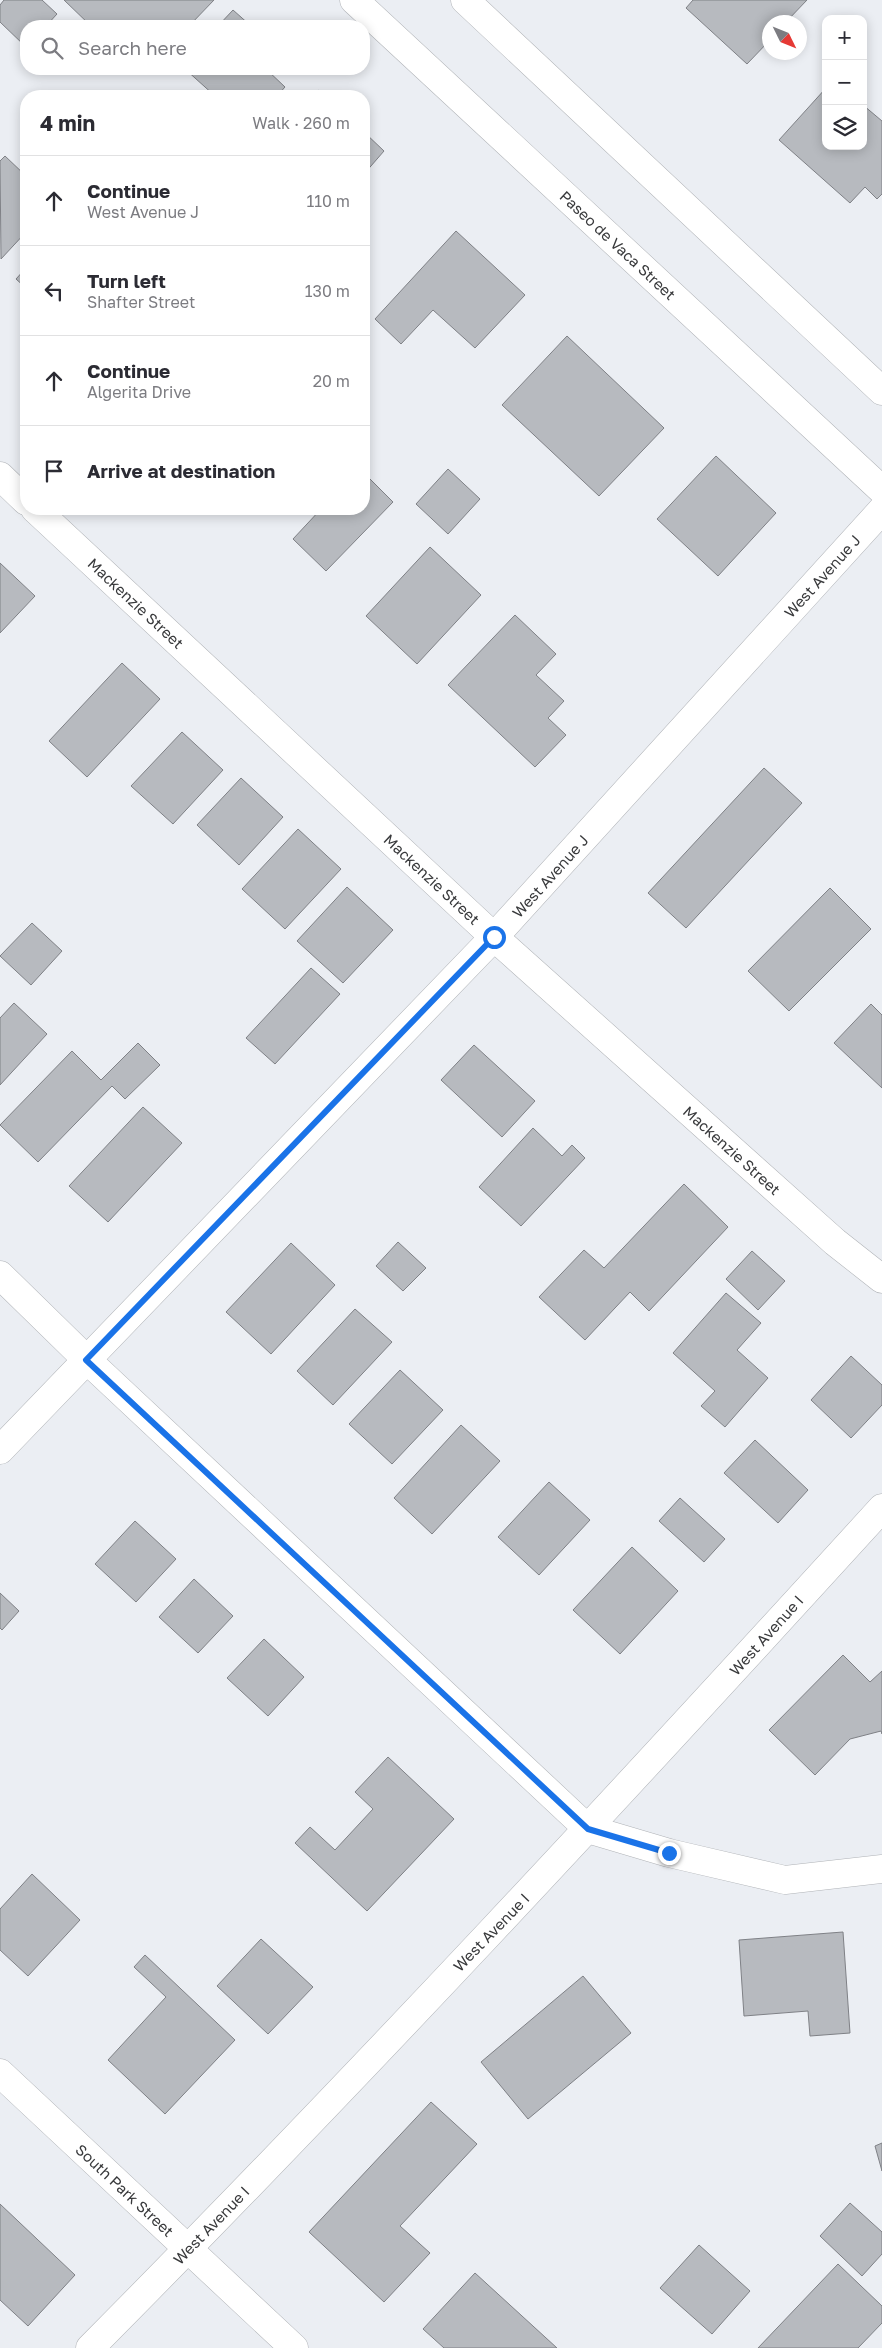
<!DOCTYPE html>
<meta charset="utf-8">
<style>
body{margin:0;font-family:"Golos Text",sans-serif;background:#f7f7f7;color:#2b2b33}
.controls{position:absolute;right:15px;top:15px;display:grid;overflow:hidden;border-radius:10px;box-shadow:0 2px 12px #0003}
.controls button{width:45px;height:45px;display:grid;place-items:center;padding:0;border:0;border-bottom:1px solid #e1e1e2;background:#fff;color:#2b2b33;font:25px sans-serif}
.compass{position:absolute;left:762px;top:15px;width:45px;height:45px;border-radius:50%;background:#fff;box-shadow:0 2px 12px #0003;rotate:133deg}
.stop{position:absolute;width:15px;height:15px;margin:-11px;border:4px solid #1a73e8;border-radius:50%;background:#fff}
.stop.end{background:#1a73e8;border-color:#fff;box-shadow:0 1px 5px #0008}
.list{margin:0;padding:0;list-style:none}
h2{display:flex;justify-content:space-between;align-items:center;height:65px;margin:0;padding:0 20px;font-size:21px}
h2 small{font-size:16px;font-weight:400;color:#7c7c81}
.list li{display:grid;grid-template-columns:32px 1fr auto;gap:15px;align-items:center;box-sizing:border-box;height:90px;padding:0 20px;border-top:1px solid #e1e1e2}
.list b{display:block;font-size:19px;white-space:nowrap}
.list p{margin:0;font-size:16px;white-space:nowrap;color:#7c7c81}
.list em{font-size:16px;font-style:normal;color:#7c7c81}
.icon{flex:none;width:28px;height:28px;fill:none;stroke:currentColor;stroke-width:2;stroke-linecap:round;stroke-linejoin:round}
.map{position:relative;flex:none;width:882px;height:2348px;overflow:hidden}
.search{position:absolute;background:#fff;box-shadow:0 2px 12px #0003;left:20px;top:20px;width:350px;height:55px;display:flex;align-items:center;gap:12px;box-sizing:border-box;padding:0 18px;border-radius:20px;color:#7c7c81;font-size:19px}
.panel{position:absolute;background:#fff;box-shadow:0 2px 12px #0003;left:20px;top:90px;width:350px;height:425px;border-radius:20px}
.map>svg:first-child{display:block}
.building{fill:#b7babf;stroke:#7f8186}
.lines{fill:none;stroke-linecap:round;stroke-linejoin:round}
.minor-casing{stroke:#b0b3b7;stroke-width:29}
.minor{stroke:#fff;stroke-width:28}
.route{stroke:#1a73e8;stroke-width:6}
.labels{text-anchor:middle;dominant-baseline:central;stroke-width:4;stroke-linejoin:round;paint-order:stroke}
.street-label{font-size:15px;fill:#393a3c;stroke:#fff}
</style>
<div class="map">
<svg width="882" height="2348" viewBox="0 0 882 2348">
<rect width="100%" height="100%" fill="#ebeef3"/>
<g class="building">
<path d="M4,0H42L57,14L46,26H26V47L0,22V5Z"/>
<path d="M64,0H214L189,26H91Z"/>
<path d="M693,0H807L786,22H770V40L747,64L686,8Z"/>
<path d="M233,10L251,26H218Z"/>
<path d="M185,69H266L285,87L277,96H215Z"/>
<path d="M826,88V146H863V105L882,121V194L877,199L865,187L850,203L779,140Z"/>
<path d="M318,90L325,96H312Z"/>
<path d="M364,132L384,151L364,174Z"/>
<path d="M5,156L26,176V232L1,259L0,161Z"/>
<path d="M456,231L525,295L475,348L433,310L401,344L375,319Z"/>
<path d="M26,268V288L16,279Z"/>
<path d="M567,336L664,428L599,496L502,405Z"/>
<path d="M716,456L776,513L718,576L657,519Z"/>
<path d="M448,469L480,499L448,534L416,504Z"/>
<path d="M364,473L393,502L326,571L293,539L321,509H364Z"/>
<path d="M430,547L481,595L417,664L366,616Z"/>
<path d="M0,563L35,596L0,633Z"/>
<path d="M515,615L556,654L536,675L564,701L548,718L566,735L535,767L448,685Z"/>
<path d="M122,663L160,699L87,777L49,741Z"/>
<path d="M182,732L223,770L173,824L131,786Z"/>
<path d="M764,768L802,803L686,928L648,893Z"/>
<path d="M241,778L283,817L239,865L197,825Z"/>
<path d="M298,829L341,869L285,929L242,889Z"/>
<path d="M347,887L393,930L343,983L297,941Z"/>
<path d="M830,888L871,929L789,1011L748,971Z"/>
<path d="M32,923L62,951L31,985L0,956Z"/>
<path d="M311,968L340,994L275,1064L246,1038Z"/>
<path d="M14,1003L47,1034L0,1085V1018Z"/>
<path d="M871,1004L882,1015V1088L834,1043Z"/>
<path d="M138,1043L160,1065L125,1099L112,1086L38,1162L0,1125L72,1051L101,1080Z"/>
<path d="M474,1045L535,1101L502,1137L441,1080Z"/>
<path d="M143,1107L182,1143L108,1222L69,1186Z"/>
<path d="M533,1128L562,1156L572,1145L585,1158L521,1226L479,1187Z"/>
<path d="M684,1184L728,1227L649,1311L630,1292L585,1340L539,1297L584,1250L604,1268Z"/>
<path d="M398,1242L426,1268L403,1291L376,1266Z"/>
<path d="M291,1243L335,1285L271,1354L226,1312Z"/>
<path d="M752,1251L785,1281L758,1310L726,1279Z"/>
<path d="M726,1293L761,1323L737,1350L768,1378L725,1427L701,1406L715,1391L673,1353Z"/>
<path d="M355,1309L392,1342L333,1405L297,1371Z"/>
<path d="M851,1356L882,1385V1405L851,1438L811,1400Z"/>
<path d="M400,1370L443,1410L392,1464L349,1424Z"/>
<path d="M461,1425L500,1461L432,1534L394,1498Z"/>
<path d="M755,1440L808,1490L778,1523L724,1473Z"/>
<path d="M549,1482L590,1520L539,1575L498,1537Z"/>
<path d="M680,1498L725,1539L704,1562L659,1521Z"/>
<path d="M135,1521L176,1559L136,1602L95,1564Z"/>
<path d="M632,1547L678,1591L620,1654L573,1610Z"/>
<path d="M194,1579L233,1616L198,1653L159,1617Z"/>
<path d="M0,1593L19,1611L2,1630L0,1628Z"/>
<path d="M264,1639L304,1677L268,1716L227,1678Z"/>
<path d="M843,1655L870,1682L882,1671V1734L881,1731L850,1739L815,1775L769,1730Z"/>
<path d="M388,1757L454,1819L367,1911L295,1843L310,1827L335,1850L373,1809L355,1792Z"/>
<path d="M32,1874L80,1920L28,1976L0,1950V1909Z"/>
<path d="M843,1932L850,2033L810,2036L808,2011L744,2016L739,1940Z"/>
<path d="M261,1939L313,1987L268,2034L217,1986Z"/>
<path d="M145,1955L235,2040L165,2114L108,2060L166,1997L134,1967Z"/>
<path d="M583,1976L631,2033L528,2119L481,2062Z"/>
<path d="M431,2102L477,2144L400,2226L430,2253L384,2302L309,2232Z"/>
<path d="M882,2143V2171L875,2146Z"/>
<path d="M850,2203L882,2232V2254L862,2276L820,2236Z"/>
<path d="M0,2204L75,2275L28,2326L0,2300Z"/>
<path d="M699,2245L750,2291L712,2334L660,2288Z"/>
<path d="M838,2264L882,2306V2323L858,2348H758Z"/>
<path d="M475,2273L557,2348H444L423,2329Z"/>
</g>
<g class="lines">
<defs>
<g id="minor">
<path d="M354,0L882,490"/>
<path d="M465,0L882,391"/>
<path d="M0,476L26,501"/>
<path d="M35,509L494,937L835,1242L882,1279"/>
<path d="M0,1275L86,1359L588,1829L669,1853L785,1880L882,1869"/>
<path d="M0,1450L494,937L882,510"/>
<path d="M0,2073L294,2348"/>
<path d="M90,2348C361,2075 623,1792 882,1508"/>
</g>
</defs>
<use href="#minor" class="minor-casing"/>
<use href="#minor" class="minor"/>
</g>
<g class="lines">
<path class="route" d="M494,937L86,1360L588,1829L669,1853"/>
</g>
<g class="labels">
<g class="street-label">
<text transform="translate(618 245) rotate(43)">Paseo de Vaca Street</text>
<text transform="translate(822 576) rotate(-48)">West Avenue J</text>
<text transform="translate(136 603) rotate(43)">Mackenzie Street</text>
<text transform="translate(550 876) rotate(-48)">West Avenue J</text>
<text transform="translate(432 879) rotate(43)">Mackenzie Street</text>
<text transform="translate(732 1150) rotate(42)">Mackenzie Street</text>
<text transform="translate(766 1635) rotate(-48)">West Avenue I</text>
<text transform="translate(491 1932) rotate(-46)">West Avenue I</text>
<text transform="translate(125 2190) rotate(43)">South Park Street</text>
<text transform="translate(211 2225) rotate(-46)">West Avenue I</text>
</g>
</g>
</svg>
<div class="controls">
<button>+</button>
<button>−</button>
<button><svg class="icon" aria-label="layers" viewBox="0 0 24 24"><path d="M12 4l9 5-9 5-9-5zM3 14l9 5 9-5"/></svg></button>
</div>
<svg class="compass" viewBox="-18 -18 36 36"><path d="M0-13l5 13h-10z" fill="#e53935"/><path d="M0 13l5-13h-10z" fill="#7c7c81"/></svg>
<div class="stop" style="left:494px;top:937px"></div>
<div class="stop end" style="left:669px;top:1853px"></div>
<div class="search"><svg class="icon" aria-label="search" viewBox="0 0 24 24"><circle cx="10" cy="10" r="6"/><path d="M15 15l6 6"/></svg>Search here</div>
<section class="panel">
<h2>4 min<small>Walk · 260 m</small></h2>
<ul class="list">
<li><svg class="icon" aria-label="ahead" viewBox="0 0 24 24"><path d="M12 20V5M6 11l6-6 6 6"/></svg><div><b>Continue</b><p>West Avenue J</p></div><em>110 m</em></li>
<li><svg class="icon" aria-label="left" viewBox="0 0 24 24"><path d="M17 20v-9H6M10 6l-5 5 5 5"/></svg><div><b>Turn left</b><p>Shafter Street</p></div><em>130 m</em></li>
<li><svg class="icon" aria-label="ahead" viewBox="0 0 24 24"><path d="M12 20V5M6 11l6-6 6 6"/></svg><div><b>Continue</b><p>Algerita Drive</p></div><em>20 m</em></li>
<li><svg class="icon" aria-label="arrive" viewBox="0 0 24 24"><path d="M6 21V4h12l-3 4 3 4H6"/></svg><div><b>Arrive at destination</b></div></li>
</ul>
</section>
</div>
